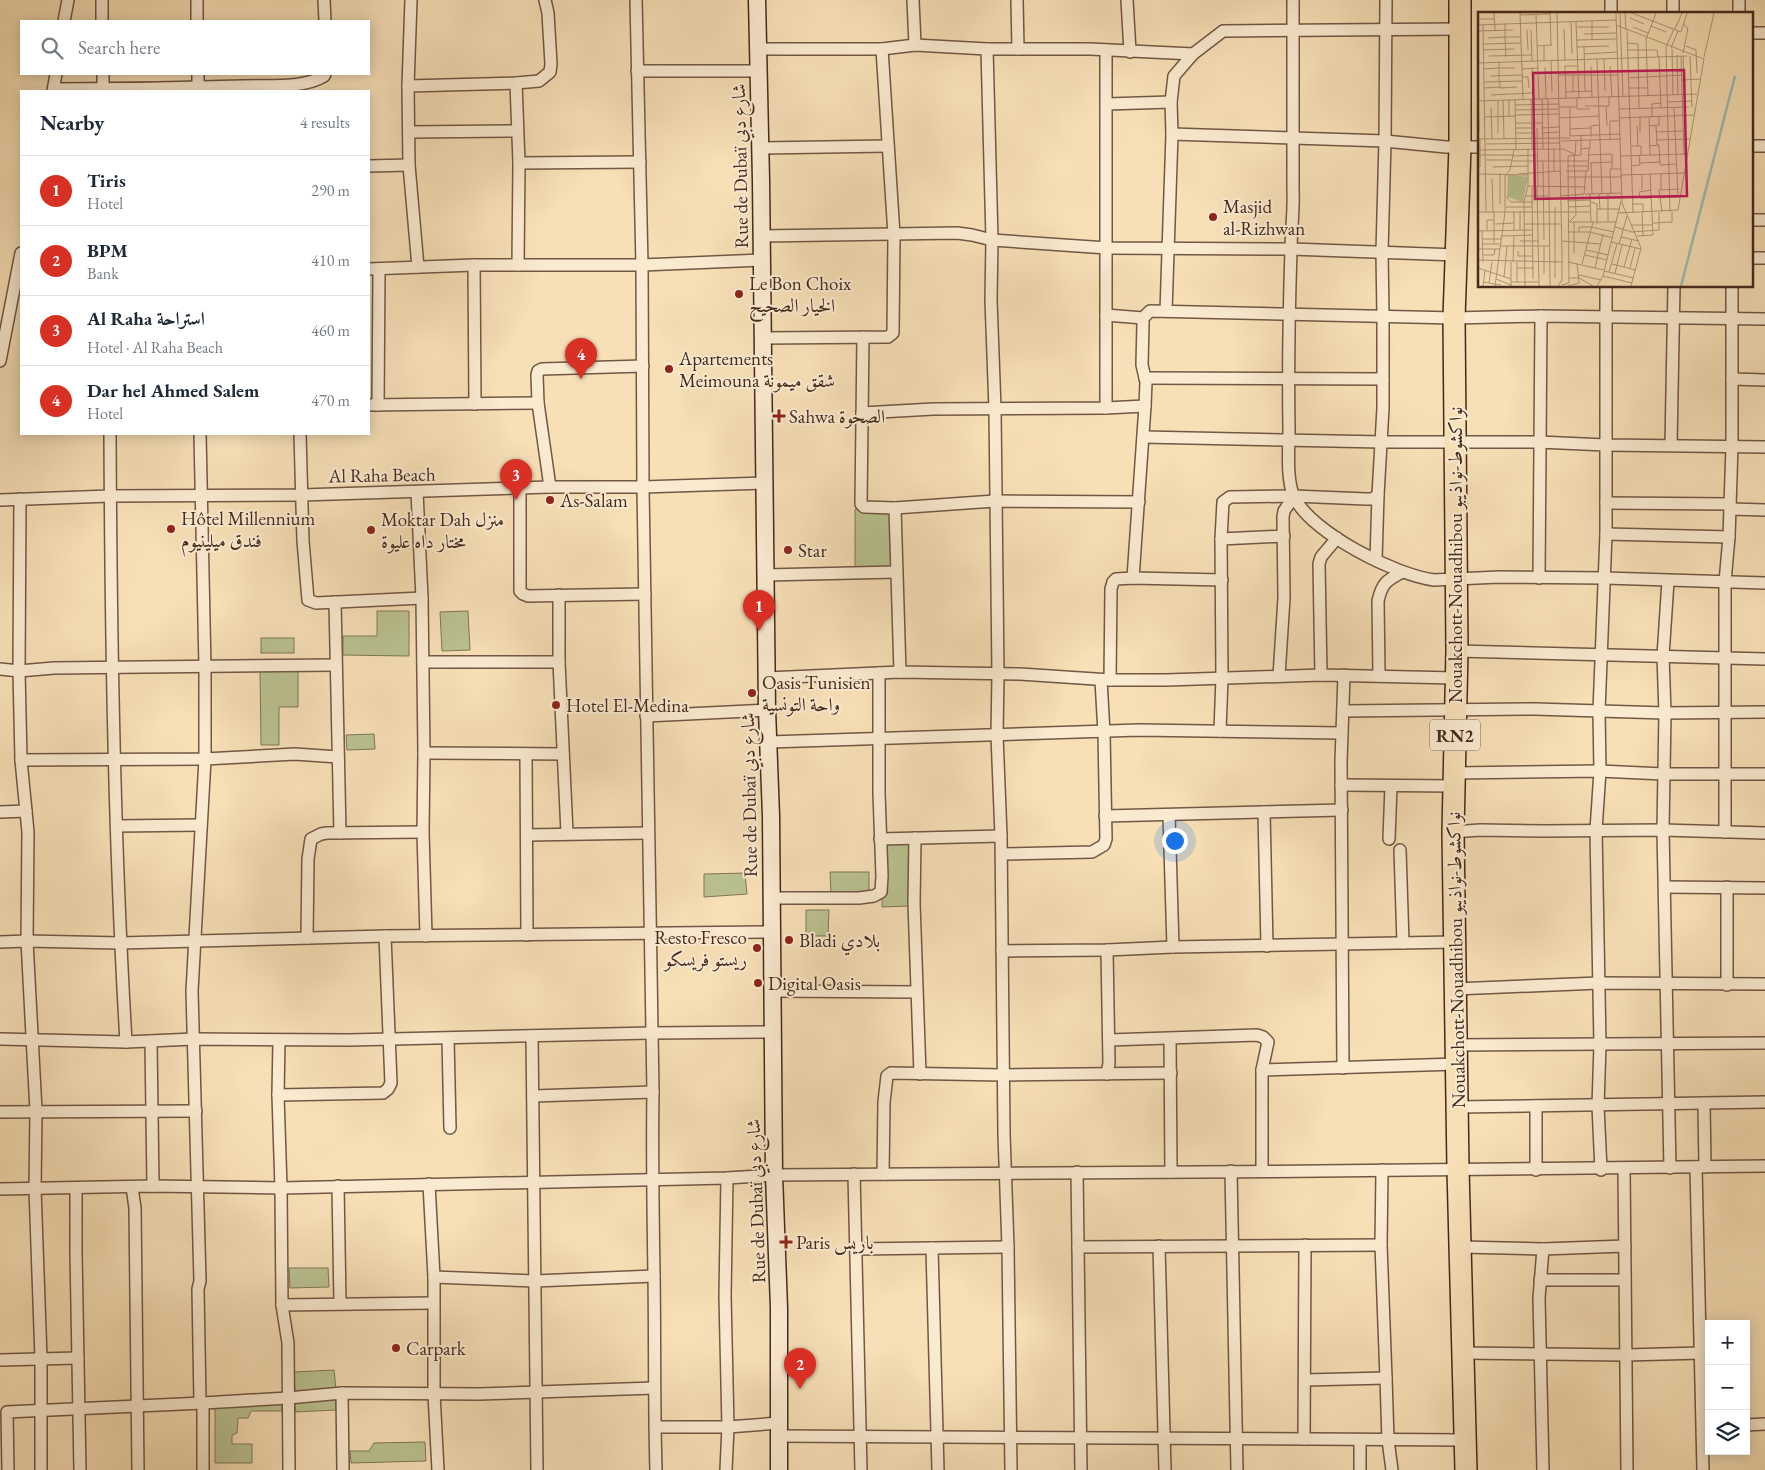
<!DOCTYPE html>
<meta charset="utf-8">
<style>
body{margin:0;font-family:"EB Garamond",Amiri,serif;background:#f6f6f7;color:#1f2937}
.controls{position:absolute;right:15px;bottom:15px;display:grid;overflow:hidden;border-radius:0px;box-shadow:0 2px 12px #0003}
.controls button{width:45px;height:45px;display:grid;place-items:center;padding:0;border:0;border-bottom:1px solid #e0e1e3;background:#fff;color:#1f2937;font:25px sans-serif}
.you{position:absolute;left:1174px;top:840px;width:18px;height:18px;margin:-12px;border:4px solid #fff;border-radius:50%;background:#1a73e8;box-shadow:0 0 0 8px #1a73e833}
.badge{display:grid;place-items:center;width:32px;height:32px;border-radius:50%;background:#d93025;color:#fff;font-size:16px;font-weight:700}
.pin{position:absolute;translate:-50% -41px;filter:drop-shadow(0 1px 2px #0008)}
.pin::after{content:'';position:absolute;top:26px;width:18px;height:15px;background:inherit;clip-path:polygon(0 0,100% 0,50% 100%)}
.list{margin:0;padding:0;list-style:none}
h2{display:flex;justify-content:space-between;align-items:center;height:65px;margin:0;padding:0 20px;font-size:21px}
h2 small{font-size:16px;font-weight:400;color:#747a83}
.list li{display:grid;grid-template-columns:32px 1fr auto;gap:15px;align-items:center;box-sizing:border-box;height:70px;padding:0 20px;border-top:1px solid #e0e1e3}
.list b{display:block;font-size:19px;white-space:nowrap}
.list p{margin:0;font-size:16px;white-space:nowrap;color:#747a83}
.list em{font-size:16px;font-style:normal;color:#747a83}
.icon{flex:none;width:28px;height:28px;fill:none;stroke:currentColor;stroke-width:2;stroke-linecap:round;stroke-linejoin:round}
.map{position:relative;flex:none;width:1765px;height:1470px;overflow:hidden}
.search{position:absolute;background:#fff;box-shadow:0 2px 12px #0003;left:20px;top:20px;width:350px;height:55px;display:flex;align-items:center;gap:12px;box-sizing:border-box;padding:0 18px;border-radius:0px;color:#747a83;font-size:19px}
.panel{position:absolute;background:#fff;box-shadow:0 2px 12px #0003;left:20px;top:90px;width:350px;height:345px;border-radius:0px}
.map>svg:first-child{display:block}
.green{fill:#bac290;stroke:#807657}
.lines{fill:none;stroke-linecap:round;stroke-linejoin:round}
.street-casing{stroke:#725744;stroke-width:14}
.secondary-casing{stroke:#452a1e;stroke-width:19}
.highway-casing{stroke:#452a1e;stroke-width:24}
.street{stroke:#faead0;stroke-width:11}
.secondary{stroke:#faead0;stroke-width:16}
.highway{stroke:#f7dfb6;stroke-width:21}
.poi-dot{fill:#8f2418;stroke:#faead0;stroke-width:2}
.labels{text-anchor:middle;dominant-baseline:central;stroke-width:4;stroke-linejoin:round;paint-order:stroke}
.shield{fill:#faead0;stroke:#7b6453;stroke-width:1}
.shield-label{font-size:18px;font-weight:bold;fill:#452a1e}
.street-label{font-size:19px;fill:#452a1e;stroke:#faead0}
.poi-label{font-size:19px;fill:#452a1e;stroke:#faead0;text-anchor:start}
.inset-river{fill:none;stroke:#9ebcb2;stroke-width:2.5}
.inset-road{fill:none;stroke:#b09779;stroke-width:1}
.view{fill:#c2185b;fill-opacity:0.15;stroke:#c2185b;stroke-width:2.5}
.inset-edge{fill:none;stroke:#452a1e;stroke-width:2.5}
</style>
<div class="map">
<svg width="1765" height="1470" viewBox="0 0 1765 1470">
<rect width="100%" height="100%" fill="#f7dfb6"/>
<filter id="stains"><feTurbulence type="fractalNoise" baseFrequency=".004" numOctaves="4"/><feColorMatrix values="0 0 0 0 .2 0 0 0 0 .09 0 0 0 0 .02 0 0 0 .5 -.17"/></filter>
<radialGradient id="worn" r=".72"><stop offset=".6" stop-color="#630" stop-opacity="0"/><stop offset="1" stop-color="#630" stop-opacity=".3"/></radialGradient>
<g class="green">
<path d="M892,508L896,569L855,573V509Z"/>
<path d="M377,611H409V656L343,655V636H377Z"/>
<path d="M468,611L470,650L442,651L440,612Z"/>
<rect x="261" y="638" width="33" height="15"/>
<path d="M260,670H298V707H279V745H261Z"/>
<path d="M374,734L375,749L347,750L346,735Z"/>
<path d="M911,840L909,906L882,907L884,841Z"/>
<path d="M830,872H869V894L831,895Z"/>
<path d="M745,873L747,894L704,897V874Z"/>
<path d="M806,910H829L828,936H806Z"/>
<path d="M289,1268H328L329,1287L290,1288Z"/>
<path d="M334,1370L336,1389L295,1392L294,1372Z"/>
<path d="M336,1397V1410L296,1412L294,1402Z"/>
<path d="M215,1403H282V1411H251L248,1418H238L237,1433L232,1435V1444H252V1463H215Z"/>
<path d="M425,1442L426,1461L351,1463L350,1451H369L374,1443Z"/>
</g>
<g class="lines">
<defs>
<g id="street">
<path d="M102,0V21"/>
<path d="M197,0V21"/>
<path d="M324,0L325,21"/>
<path d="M411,0L408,86L409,165L418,267"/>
<path d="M636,0L642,265L643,487L653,1092C652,1153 653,1214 654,1275C655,1340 654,1405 656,1470"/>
<path d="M913,0L915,45"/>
<path d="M1017,0L1018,49"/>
<path d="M1127,0L1130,52"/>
<path d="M1293,0V190C1294,211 1291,230 1291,250C1289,310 1288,370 1289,429C1289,448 1286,479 1294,497C1312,533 1395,575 1434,580L1499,577L1605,578L1765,583"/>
<path d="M1611,14V0"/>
<path d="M1673,14V0"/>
<path d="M1739,14V0"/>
<path d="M64,21L68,0"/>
<path d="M1751,33H1765"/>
<path d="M758,49H882L915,45L987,49H1090L1193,54"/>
<path d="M987,49L992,240L991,300L995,409L998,674L997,735L1001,836L1004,1134L1008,1247L1011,1470"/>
<path d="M637,71H758"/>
<path d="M103,74V91"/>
<path d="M198,74V91"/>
<path d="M516,83L519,163L518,265"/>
<path d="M408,86L516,83L539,81L550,72L551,64L548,13L545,0"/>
<path d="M54,89C116,89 179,88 242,86C266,85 303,89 324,76L325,74"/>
<path d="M53,91L56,74"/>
<path d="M1107,104L1171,102"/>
<path d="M409,132L517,131"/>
<path d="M1172,134L1385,141L1446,147H1479"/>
<path d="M1751,146H1765"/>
<path d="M761,148L888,146"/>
<path d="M519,163L640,162"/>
<path d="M369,166L409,165"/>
<path d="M1751,220H1765"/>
<path d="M762,236L957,233L972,235L992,240L1107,248L1291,249L1457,255"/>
<path d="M1751,258H1765"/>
<path d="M474,265L475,404"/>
<path d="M369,269L474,265H642L762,260"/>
<path d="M1166,311L1172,134L1171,102L1174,76L1193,54L1223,31L1460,29"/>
<path d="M1106,315L1143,318"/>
<path d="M863,337L861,504L864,507L895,508L995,501L1139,502"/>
<path d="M763,338L888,337L893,333L894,235L882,49"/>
<path d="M0,361L21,253"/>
<path d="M1145,378L1383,379"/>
<path d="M1732,379L1765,380"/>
<path d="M369,405L538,403"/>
<path d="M378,405L379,269"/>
<path d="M1106,408V50"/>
<path d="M862,413L933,409L1106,408L1145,406"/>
<path d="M110,434C111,636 114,839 126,1042"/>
<path d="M200,434L205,668V759L192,991L200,1281L198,1289L200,1402L203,1403V1470"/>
<path d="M300,434L303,541L308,600L316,603L422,598"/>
<path d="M1143,437L1382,442H1539L1606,445L1765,447"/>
<path d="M1671,445L1674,286"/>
<path d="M550,487L538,403L537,375L538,371L542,369L643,366"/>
<path d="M520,489V591L523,594L528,596L645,594"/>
<path d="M417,492L422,598L424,753L423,832L426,936"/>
<path d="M20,499L19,671L21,760L28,832L27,941L36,1111L35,1189L41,1358V1470"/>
<path d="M0,500L110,496L302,495L550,487H643L765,483"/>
<path d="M1606,503L1730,504"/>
<path d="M895,508L900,672"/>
<path d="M1730,509L1765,510"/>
<path d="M1606,534L1729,537"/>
<path d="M1221,539L1284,536"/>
<path d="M1376,560L1378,495"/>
<path d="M766,575L896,572"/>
<path d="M1133,578L1145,406L1146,382L1142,365L1143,323V318L1150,311L1454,318L1541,316L1765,319"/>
<path d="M1539,578L1541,316"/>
<path d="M1668,581L1663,656L1665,713L1663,830L1670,1168"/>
<path d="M559,595V662L567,833"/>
<path d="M335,602L340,833"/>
<path d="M1457,651L1765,659"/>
<path d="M423,662H559"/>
<path d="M0,669L19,671L54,668L336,665"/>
<path d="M1321,675L1319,564L1321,557L1337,538"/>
<path d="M1379,675L1378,601C1382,583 1386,581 1402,572"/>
<path d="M1279,676L1284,598L1283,517L1284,511L1294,496"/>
<path d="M767,678L900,672L1020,674L1110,680H1166L1321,675L1455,678"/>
<path d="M1110,680L1111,589L1113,582L1116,579L1133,578L1222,580"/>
<path d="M1343,711L1535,709L1665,713L1765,712"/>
<path d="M646,716L767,710"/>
<path d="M1220,731L1222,678L1221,539L1223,502L1230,497L1294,496L1366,499H1372L1378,495L1383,408V316L1382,252L1385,141L1386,0"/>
<path d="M769,742L1139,730L1342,733"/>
<path d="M424,753L563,754"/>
<path d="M526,754L527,935"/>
<path d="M21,760L205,759L295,754L338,757"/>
<path d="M1455,773L1600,771L1663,774H1765"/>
<path d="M1341,785L1454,786"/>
<path d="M0,812L26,811"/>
<path d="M1264,812L1267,946"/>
<path d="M1169,815L1173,947"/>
<path d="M1105,816L1342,810"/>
<path d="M117,826L201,825"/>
<path d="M1453,832L1480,830L1544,831L1663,830L1765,833"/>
<path d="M1725,832V582L1729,537L1732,446V286"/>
<path d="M527,835L648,833"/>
<path d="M915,838L914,903L920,1074"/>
<path d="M880,839L1001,836"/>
<path d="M1389,839L1391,786"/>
<path d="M1400,850L1403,943"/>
<path d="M1002,854L1092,852L1104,845L1106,839L1104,733L1101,680"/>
<path d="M1665,887L1765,888"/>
<path d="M771,898H859L874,896L881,892L882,876L879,793V673"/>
<path d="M307,938L308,859L311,839L321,834L327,833L423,832"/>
<path d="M0,942L27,941L120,943L385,936L772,932"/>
<path d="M1002,951L1107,950L1173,947L1455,942"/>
<path d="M1727,985V887"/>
<path d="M1455,989L1599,983L1765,984"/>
<path d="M771,991L916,992"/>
<path d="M532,1036L537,1470"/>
<path d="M448,1038L450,1128"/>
<path d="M0,1039L126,1042L194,1039L349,1040L651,1033L772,1032"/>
<path d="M1170,1039L1171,1172"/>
<path d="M279,1040L278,1095L281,1188L282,1305L288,1343L289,1470"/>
<path d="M1109,1040L1257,1035L1263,1037L1268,1042L1262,1070V1171"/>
<path d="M151,1041L153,1186"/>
<path d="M1457,1045L1765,1043"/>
<path d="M1343,1068L1341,762L1344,675"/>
<path d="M1262,1070L1457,1064"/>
<path d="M1107,1074L1109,1063L1107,950"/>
<path d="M278,1095L383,1093L388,1089L391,1083L385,936"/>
<path d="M533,1096L653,1092"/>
<path d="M1704,1103L1705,1167"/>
<path d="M1536,1106V1170"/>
<path d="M1458,1107L1765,1102"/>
<path d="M0,1112L196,1111"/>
<path d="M1696,1167L1703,1470"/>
<path d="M1624,1169L1627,1470"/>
<path d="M1382,1170L1381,1245L1386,1378L1388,1440L1392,1470"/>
<path d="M1601,1170L1598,1106L1600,1045L1596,830L1600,771L1599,711L1606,534V286"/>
<path d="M1231,1171L1237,1470"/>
<path d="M1077,1172L1081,1470"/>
<path d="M854,1174L861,1470"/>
<path d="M883,1174L884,1102L887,1076L891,1073L1003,1075L1171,1073"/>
<path d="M429,1184L434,1277V1394L438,1470"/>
<path d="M338,1186L340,1303"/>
<path d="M132,1187L135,1208L138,1470"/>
<path d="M76,1188V1252L80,1470"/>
<path d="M0,1189L153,1186L281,1188L727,1178L774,1175C1104,1172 1435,1172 1765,1166"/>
<path d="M1159,1246L1165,1470"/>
<path d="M1078,1247L1381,1245"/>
<path d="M1461,1247L1543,1249L1625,1246"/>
<path d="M932,1248L938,1470"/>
<path d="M856,1249L1008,1247"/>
<path d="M434,1277L535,1281L654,1276"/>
<path d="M1540,1280H1625"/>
<path d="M282,1305L433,1303"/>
<path d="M1463,1353L1626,1355L1701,1353"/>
<path d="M0,1360L78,1358"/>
<path d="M1305,1380L1386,1378"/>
<path d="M342,1393L343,1470"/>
<path d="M1746,1425L1765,1424"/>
<path d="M655,1427H728L779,1423"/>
<path d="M779,1436L1466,1440"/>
<path d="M1304,1439L1305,1245"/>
<path d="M1360,1440V1470"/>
<path d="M8,1470L7,1412L203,1403L288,1398L342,1393L479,1394L654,1388"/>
<path d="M726,1470L728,1427L725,1296L727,1178"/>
<path d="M1543,1470L1539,1298L1543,1249"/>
</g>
<path id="secondary" d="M757,0L761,180L767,710L771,816L774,1175L779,1308V1470"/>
<path id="highway" d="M1460,0V147L1454,318L1457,651L1453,832L1458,1169L1466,1470"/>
</defs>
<use href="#street" class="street-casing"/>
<use href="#secondary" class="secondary-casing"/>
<use href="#highway" class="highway-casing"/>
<use href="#street" class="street"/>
<use href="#secondary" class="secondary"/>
<use href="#highway" class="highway"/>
</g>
<g class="poi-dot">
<circle cx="1213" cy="217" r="5"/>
<circle cx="739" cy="294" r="5"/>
<circle cx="669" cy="369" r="5"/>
<path d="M776.5 408.5h5v5h5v5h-5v5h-5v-5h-5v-5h5z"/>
<circle cx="550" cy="500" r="5"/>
<circle cx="171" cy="529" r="5"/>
<circle cx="371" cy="530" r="5"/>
<circle cx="788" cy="550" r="5"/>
<circle cx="752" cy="693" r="5"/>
<circle cx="556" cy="705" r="5"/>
<circle cx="789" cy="940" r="5"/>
<circle cx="757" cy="948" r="5"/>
<circle cx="758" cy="983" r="5"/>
<path d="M783.5 1234.5h5v5h5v5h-5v5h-5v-5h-5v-5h5z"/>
<circle cx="396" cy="1348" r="5"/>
</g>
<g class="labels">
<rect class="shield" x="1430" y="719.5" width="50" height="31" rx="4"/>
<g class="shield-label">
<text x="1455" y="735">RN2</text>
</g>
<g class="street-label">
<text transform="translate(740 166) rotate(-91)">Rue de Dubaï شارع دبي</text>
<text transform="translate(382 475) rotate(-1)">Al Raha Beach</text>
<text transform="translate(1455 555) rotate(-90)">Nouakchott-Nouadhibou نواكشوط-نواذيبو</text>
<text transform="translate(749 795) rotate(-91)">Rue de Dubaï شارع دبي</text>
<text transform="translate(1456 960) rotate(-91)">Nouakchott-Nouadhibou نواكشوط-نواذيبو</text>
<text transform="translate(756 1201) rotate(-92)">Rue de Dubaï شارع دبي</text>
</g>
<g class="poi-label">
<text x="1223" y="206">Masjid<tspan x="1223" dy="22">al-Rizhwan</tspan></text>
<text x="749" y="283">Le Bon Choix<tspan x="749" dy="22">الخيار الصحيح</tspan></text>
<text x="679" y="358">Apartements<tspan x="679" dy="22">Meimouna شقق ميمونة</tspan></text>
<text x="789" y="416">Sahwa الصحوة</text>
<text x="560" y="500">As-Salam</text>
<text x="181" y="518">Hôtel Millennium<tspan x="181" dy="22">فندق ميلينيوم</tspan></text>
<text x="381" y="519">Moktar Dah منزل<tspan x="381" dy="22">مختار داه عليوة</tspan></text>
<text x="798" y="550">Star</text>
<text x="762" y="682">Oasis Tunisien<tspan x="762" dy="22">واحة التونسية</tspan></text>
<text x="566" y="705">Hotel El-Medina</text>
<text x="747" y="937" text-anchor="end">Resto Fresco<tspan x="747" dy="22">ريستو فريسكو</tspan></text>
<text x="799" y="940">Bladi بلادي</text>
<text x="768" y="983">Digital Oasis</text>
<text x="796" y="1242">Paris باريس</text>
<text x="406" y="1348">Carpark</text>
</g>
</g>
<g transform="translate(1478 12)">
<rect width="275" height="275" fill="#f7dfb6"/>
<path d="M30,162L50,165L45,190L29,185Z" fill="#bac290"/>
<path class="inset-river" d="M203,274L257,64"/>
<path class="inset-road" d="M16,1L17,18M42,1L45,87M72,1L73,33M79,1L84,242V268L80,274M138,1L144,191L163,236L153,274M142,1L145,85M147,1L148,18M154,1L203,20L209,1M58,2L61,87M42,3L72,2M152,6L166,12M0,7H16M93,10L94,42M98,10L101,86M27,12V25H43M205,12L210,16L205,41M0,13L138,8M5,13L8,200M138,13L226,47L200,198L140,201M173,14L188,20M99,15H131M155,15L170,21M86,17L87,48M197,17L204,1M49,18L50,38M53,18L54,49M0,19L35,18M149,19L155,201M106,22L138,21M10,26L27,25L28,45M99,28L138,27M114,28V9M149,31L160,32L161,96M5,32L43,31M59,34L74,33M106,34L107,79M208,34L218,38L219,61M99,35L131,34M193,36L200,19M194,37L195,83M5,38L36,37M149,38H179L180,45M106,42L139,40M199,43L200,83M11,44L54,43M203,44L206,142M212,44L214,95M181,45L183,96M226,45L236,1M119,47L124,182M126,47L127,79M66,49V34M73,49L74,80M21,50V56H37M0,51L209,44M113,54L114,86M132,54L134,85M67,55L68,87M54,56L56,87M5,57L21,56V70M44,57L60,56M0,63L1,121M81,63H140M95,63V80M12,64L44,63M44,65H50L51,76M150,66L206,63L205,44M203,68L222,67M6,70L44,69M22,70V76L39,75M6,76L22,75M151,76H169M88,80L114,79M13,83L55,81M170,84L168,27L178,1M88,86L87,54H100M99,86V97H112M53,87L54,137M64,87L65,137M70,87L72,274M20,88V121M25,88L26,126M31,88V105M37,88L38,137M0,89L219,82M190,90L214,89M38,93L81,92M107,94H131V85M128,94L129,114M82,95H99M92,95V124M196,95L200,185H203M13,96L14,126M141,97L211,95M38,98L81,97M38,103L82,102M6,105L38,104M162,105V121M171,105L172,143M174,105V92L183,91M82,106L121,104M141,106L216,103M38,111H65M159,114L160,134M171,114L181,113V105M178,114L179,133M38,116H55M59,116L60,174M63,116L82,115M92,117L113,116M178,120L205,119M38,121H55M64,121L82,120M92,124L142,122M113,125V114L121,113M0,127L92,126M2,127V155M132,128V109H141M179,128L212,127M83,129L142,127M8,132L82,131M153,134H163V143M171,134L181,133L182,153L199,152M50,137V174M76,137V160M103,137L112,136V128M0,138L85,137L96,142L98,203L90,211M0,143H35M110,143L134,142V157M35,144L59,143M97,144L98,128M142,144L207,142M8,148H34M34,149H110M65,149L66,228M112,151L134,150M113,151L114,182M162,151L182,150M89,154H110M153,154L162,153L161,143M15,155L50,154M88,159H110L111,137M22,161V192M0,162L50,163M40,162L82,159M164,162V178M183,162V178M143,163L207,161M89,165H143M14,167L15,200M59,174L61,274M54,175L55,267M107,182L144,181M112,182L113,210M121,182L122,198M133,182L132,157H143M47,184H70M83,184L106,182L108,159M28,185L33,190H55M173,186H162L161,180L173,178M181,186L200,185M89,189L112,188M113,190L119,192V212M154,192H165V201M28,195H54M77,195V266M90,195L113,194M119,197H141M0,200H112M16,200V232M36,200V218M184,200L181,178L201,177M192,200L188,35L196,17M164,201L165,224M92,210H139M130,210V182M175,211L194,210V200M17,212L36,211M46,212H83M153,213H174M137,215L154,220L181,218V200M9,218V208H16M42,218V200M0,219L55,218M4,219L5,250M90,220H112L135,226M101,220V215H113L136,220M24,224L55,223M159,224L175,223L172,162M143,225L161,229M4,227H23M42,229H61M84,229L123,232M133,230L163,237M4,232H23M141,232L149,204M23,234H71M0,237H22M108,238L130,243M40,239V244H55M96,241V210M5,243H16L17,237M107,243L129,248M0,248L84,250M33,250V274M35,250L36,223M39,250V270M90,250L126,258M104,252L115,210M134,252L158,258M146,255L154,227M0,256L33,267M39,256H56M117,256L125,222M152,256L157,236M126,259L156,266M131,260L139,232M137,261L144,233M66,262V234M101,263L123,268M125,264L154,271M26,265L29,234M91,266H101L115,274M18,267L33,273M5,270L23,273M33,270H61M11,271L14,250M84,273L91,271L90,144L103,143V124M5,274L7,259M17,274L27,200V164L32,158L36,138M47,274L46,190L50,174L108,175M90,274L101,271L99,251M119,274L125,264L143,189"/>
<path class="view" d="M206,58L209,184L57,187L55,61Z"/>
<rect width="275" height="275" class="inset-edge"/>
</g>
<rect width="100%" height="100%" filter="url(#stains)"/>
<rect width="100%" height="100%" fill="url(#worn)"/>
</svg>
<div class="controls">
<button>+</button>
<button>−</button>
<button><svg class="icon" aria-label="layers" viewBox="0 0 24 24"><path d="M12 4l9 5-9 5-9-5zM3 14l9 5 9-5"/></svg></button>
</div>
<div class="you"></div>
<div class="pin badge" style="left:759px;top:631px">1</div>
<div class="pin badge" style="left:800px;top:1389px">2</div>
<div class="pin badge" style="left:516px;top:500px">3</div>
<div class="pin badge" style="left:581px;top:379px">4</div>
<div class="search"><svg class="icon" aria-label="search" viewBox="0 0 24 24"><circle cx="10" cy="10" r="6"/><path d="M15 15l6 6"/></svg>Search here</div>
<section class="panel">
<h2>Nearby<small>4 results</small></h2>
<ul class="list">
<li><span class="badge">1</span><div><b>Tiris</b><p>Hotel</p></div><em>290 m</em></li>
<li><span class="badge">2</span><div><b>BPM</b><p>Bank</p></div><em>410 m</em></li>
<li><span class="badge">3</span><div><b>Al Raha استراحة</b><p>Hotel · Al Raha Beach</p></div><em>460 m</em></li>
<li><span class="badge">4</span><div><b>Dar hel Ahmed Salem</b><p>Hotel</p></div><em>470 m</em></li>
</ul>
</section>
</div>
